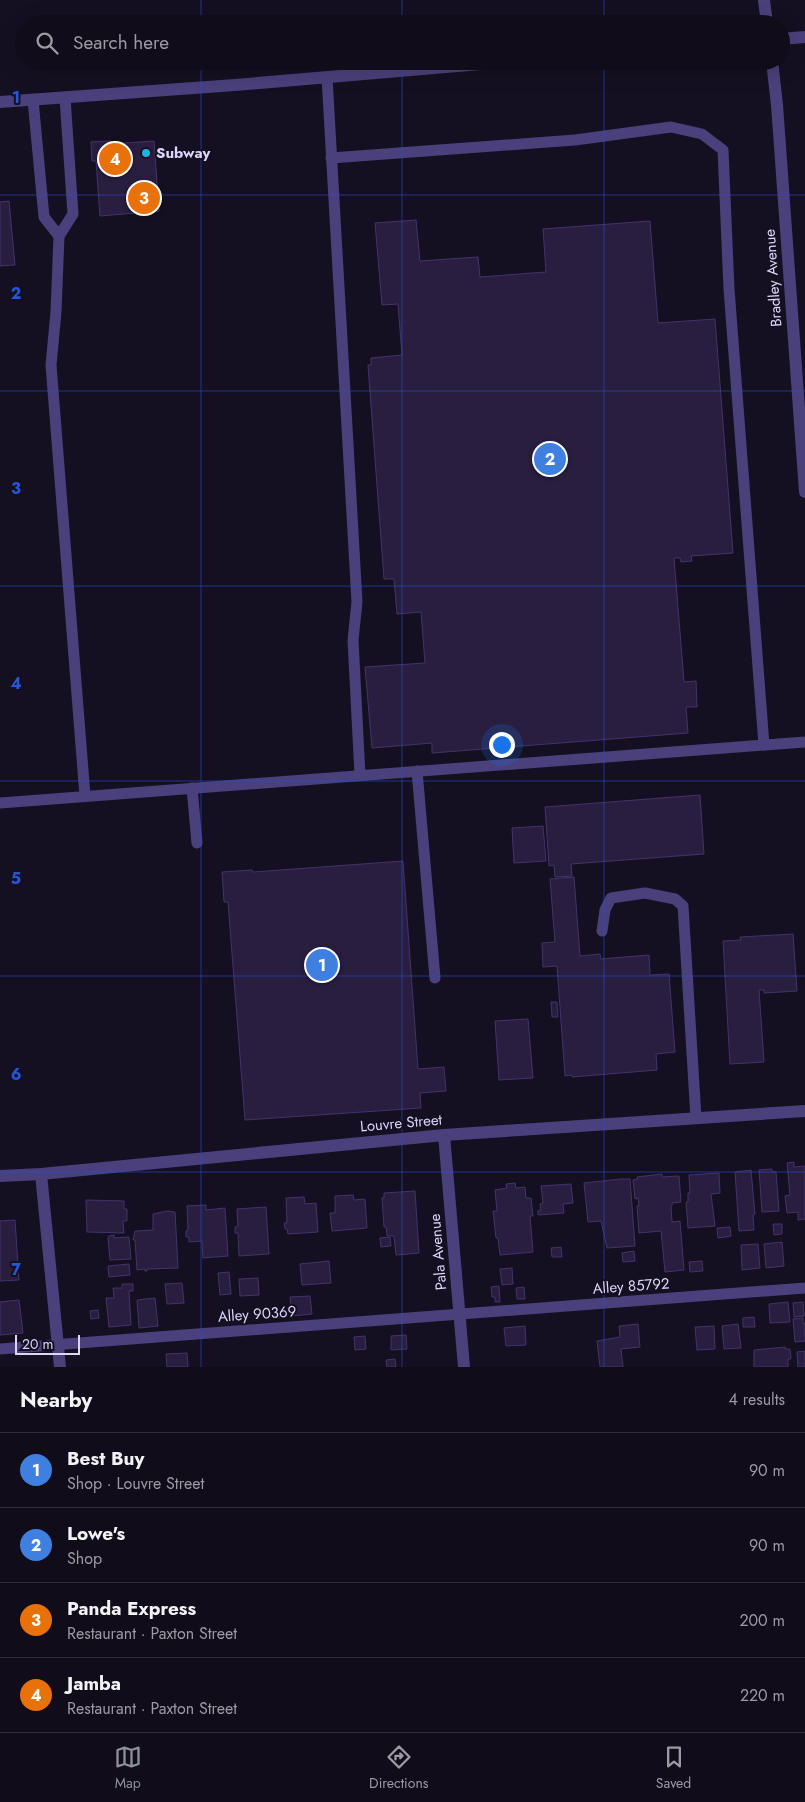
<!DOCTYPE html>
<meta charset="utf-8">
<style>
:root{--surface:#100c19;--page:#191522;--text:#f1f3f6;--muted:#9c9ba2;--line:#302c38;--accent:#8c9099}
body{margin:0;font-family:Jost,sans-serif;background:var(--page);color:var(--text)}
.scale{position:absolute;left:15px;bottom:12px;width:65px;box-sizing:border-box;padding-left:5px;border:2px solid #ded5fa;border-top:0;font-size:14px;line-height:18px;white-space:nowrap;color:#ded5fa;-webkit-text-stroke:4px #151021;paint-order:stroke}
.you{position:absolute;left:501px;top:744px;width:18px;height:18px;margin:-12px;border:4px solid #fff;border-radius:50%;background:#1a73e8;box-shadow:0 0 0 8px #1a73e833}
.badge{display:grid;place-items:center;width:32px;height:32px;border-radius:50%;background:var(--accent);color:#fff;font-size:16px;font-weight:700}
.pin{position:absolute;translate:-50% -50%;border:2px solid #fff;box-shadow:0 1px 5px #0006}
.list{margin:0;padding:0;list-style:none}
h2{display:flex;justify-content:space-between;align-items:center;height:65px;margin:0;padding:0 20px;font-size:21px}
h2 small{font-size:16px;font-weight:400;color:var(--muted)}
.list li{display:grid;grid-template-columns:32px 1fr auto;gap:15px;align-items:center;box-sizing:border-box;height:75px;padding:0 20px;border-top:1px solid var(--line)}
.list b{display:block;font-size:19px;white-space:nowrap}
.list p{margin:0;font-size:16px;white-space:nowrap;color:var(--muted)}
.list em{font-size:16px;font-style:normal;color:var(--muted)}
.icon{flex:none;width:28px;height:28px;fill:none;stroke:currentColor;stroke-width:2;stroke-linecap:round;stroke-linejoin:round}
.map{position:relative;flex:none;width:805px;height:1367px;overflow:hidden}
.search{position:absolute;background:var(--surface);box-shadow:0 5px 20px #0002;left:15px;right:15px;top:15px;height:55px;display:flex;align-items:center;gap:12px;box-sizing:border-box;padding:0 18px;border-radius:28px;color:var(--muted);font-size:19px}
.sheet{height:365px;background:var(--surface)}
nav{display:flex;justify-content:space-around;align-items:center;box-sizing:border-box;height:70px;border-top:1px solid var(--line);background:var(--surface);font-size:14px;color:var(--muted)}
nav a{display:grid;justify-items:center;gap:2px}
nav .on{color:var(--accent)}
.map>svg:first-child{display:block}
.building{fill:#291e40;stroke:#44336a}
.lines{fill:none;stroke-linecap:round;stroke-linejoin:round}
.service{stroke:#4a407b;stroke-width:11}
.minor{stroke:#4a407b;stroke-width:12}
.tertiary{stroke:#4a407b;stroke-width:12}
.grid{fill:none;stroke:#2755da;stroke-width:1;stroke-opacity:0.55}
.poi-dot{fill:#19b5e2;stroke:#151021;stroke-width:2}
.labels{text-anchor:middle;stroke-width:4;stroke-linejoin:round;paint-order:stroke}
.poi-label{font-size:15px;font-weight:bold;fill:#ded5fa;stroke:#151021;text-anchor:start}
.street-label{font-size:15px;fill:#ded5fa;stroke:#151021}
.grid-label{font-size:16px;text-anchor:middle;font-weight:bold;fill:#2755da;stroke:#151021;stroke-width:4;stroke-linejoin:round;paint-order:stroke}
</style>
<div class="map">
<svg width="805" height="1367" viewBox="0 0 805 1367">
<rect width="100%" height="100%" fill="#151021"/>
<g class="building">
<polygon points="110,141 110,144 154,141 159,211 100,216 96,161 92,161 91,142"/>
<polygon points="9,201 15,265 0,266 0,202"/>
<polygon points="416,220 420,261 478,257 480,277 546,272 543,229 650,221 658,323 715,319 733,553 691,556 692,561 681,562 680,558 674,558 684,682 696,681 697,707 686,707 688,733 432,753 432,743 372,748 365,667 425,663 421,612 397,614 394,579 384,579 368,365 371,365 371,358 402,355 398,304 382,305 375,223"/>
<polygon points="700,795 704,854 571,864 572,876 555,877 554,865 549,866 545,807"/>
<polygon points="543,826 546,861 514,863 512,828"/>
<polygon points="403,861 418,1069 444,1067 446,1091 420,1093 421,1108 245,1120 228,902 224,902 222,872 252,870 253,872"/>
<polygon points="574,877 580,956 600,954 601,959 649,955 650,975 669,974 675,1052 656,1054 657,1070 572,1077 572,1075 565,1076 557,966 543,967 542,943 555,942 550,879"/>
<polygon points="793,934 797,991 764,993 764,990 759,990 764,1062 730,1064 723,941 741,940 740,937"/>
<polygon points="551,1002 557,1002 558,1017 552,1017"/>
<polygon points="528,1019 533,1078 499,1080 495,1021"/>
<polygon points="794,1162 794,1167 805,1166 805,1219 798,1220 798,1212 787,1213 785,1196 790,1195 787,1163"/>
<polygon points="772,1169 772,1172 776,1172 779,1211 762,1212 759,1170"/>
<polygon points="751,1170 755,1214 753,1215 754,1230 739,1231 735,1172"/>
<polygon points="719,1173 720,1193 711,1194 715,1226 688,1228 686,1202 688,1202 688,1193 690,1193 689,1175"/>
<polygon points="662,1174 662,1177 679,1176 681,1202 672,1203 672,1206 671,1206 672,1222 680,1221 684,1270 665,1272 661,1231 639,1233 637,1206 639,1206 638,1198 635,1199 633,1180 638,1179 637,1177"/>
<polygon points="621,1179 630,1179 635,1246 607,1248 601,1221 588,1222 584,1183"/>
<polygon points="515,1183 516,1188 525,1187 526,1198 531,1198 533,1216 530,1216 533,1252 500,1255 498,1238 496,1238 493,1211 497,1211 495,1190 507,1188 506,1184"/>
<polygon points="571,1184 573,1203 563,1204 564,1213 538,1215 538,1211 541,1210 540,1204 543,1203 541,1186"/>
<polygon points="415,1191 419,1253 396,1255 394,1236 387,1236 386,1227 384,1227 382,1198 384,1198 384,1193"/>
<polygon points="353,1195 354,1200 365,1199 367,1228 332,1231 330,1213 335,1213 335,1196"/>
<polygon points="304,1197 305,1204 316,1203 318,1232 288,1234 287,1229 285,1229 284,1223 287,1223 286,1198"/>
<polygon points="86,1200 124,1201 124,1209 127,1209 127,1221 123,1221 124,1233 87,1232"/>
<polygon points="206,1205 206,1210 225,1208 228,1256 203,1258 202,1241 189,1242 189,1237 186,1237 186,1231 188,1230 187,1206"/>
<polygon points="266,1207 269,1254 239,1256 238,1233 235,1233 235,1227 238,1226 237,1209"/>
<polygon points="167,1211 175,1212 178,1268 147,1269 147,1271 145,1271 144,1269 137,1270 135,1240 133,1240 135,1231 153,1230 153,1214"/>
<polygon points="15,1220 19,1280 0,1281 0,1221"/>
<polygon points="773,1224 782,1224 782,1234 774,1235"/>
<polygon points="730,1227 731,1236 718,1238 717,1228"/>
<polygon points="114,1235 114,1238 129,1237 131,1259 110,1260 108,1238 109,1236"/>
<polygon points="390,1237 391,1246 381,1247 380,1238"/>
<polygon points="782,1242 784,1266 766,1268 764,1244"/>
<polygon points="758,1244 760,1268 742,1270 741,1245"/>
<polygon points="561,1247 562,1257 552,1257 551,1248"/>
<polygon points="634,1251 635,1261 623,1262 622,1253"/>
<polygon points="329,1261 331,1283 302,1285 300,1264"/>
<polygon points="702,1261 703,1271 690,1272 689,1262"/>
<polygon points="129,1264 130,1275 109,1277 108,1266"/>
<polygon points="512,1268 513,1284 502,1285 500,1269"/>
<polygon points="229,1272 231,1294 220,1295 218,1273"/>
<polygon points="258,1278 259,1295 240,1296 239,1279"/>
<polygon points="182,1283 184,1303 167,1304 165,1284"/>
<polygon points="122,1284 133,1284 133,1291 129,1291 131,1325 109,1327 106,1298 114,1298 113,1288 122,1288"/>
<polygon points="499,1286 500,1302 495,1302 495,1297 492,1297 491,1287"/>
<polygon points="524,1287 525,1299 517,1299 516,1288"/>
<polygon points="310,1296 312,1314 292,1316 290,1297"/>
<polygon points="155,1298 158,1326 139,1328 137,1300"/>
<polygon points="19,1300 23,1333 0,1335 0,1302"/>
<polygon points="788,1302 790,1322 770,1323 769,1304"/>
<polygon points="803,1302 804,1316 794,1317 793,1303"/>
<polygon points="98,1310 99,1318 91,1319 90,1311"/>
<polygon points="754,1317 755,1327 743,1327 743,1318"/>
<polygon points="803,1318 803,1324 805,1323 805,1341 795,1342 793,1319"/>
<polygon points="638,1324 640,1347 621,1349 623,1367 600,1367 597,1341 620,1337 619,1326"/>
<polygon points="738,1324 741,1348 724,1349 722,1326"/>
<polygon points="525,1326 526,1345 506,1346 504,1328"/>
<polygon points="714,1326 715,1349 697,1350 695,1327"/>
<polygon points="406,1335 407,1349 391,1350 391,1336"/>
<polygon points="365,1336 366,1349 355,1350 354,1337"/>
<polygon points="785,1347 785,1349 790,1349 791,1359 788,1359 788,1367 754,1367 754,1350"/>
<polygon points="805,1351 805,1367 798,1367 797,1352"/>
<polygon points="187,1353 188,1367 167,1367 166,1354"/>
<polygon points="395,1359 396,1367 387,1367 386,1360"/>
</g>
<g class="lines">
<g class="service">
<polyline points="327,77 357,602 353,640 360,775"/>
<polyline points="65,98 73,214 59,236 56,312 51,365 85,796"/>
<polyline points="33,100 44,217 59,236"/>
<polyline points="331,158 575,140 671,127 702,134 723,150 729,289 764,745"/>
<polyline points="417,771 435,978"/>
<polyline points="192,788 197,843"/>
<polyline points="0,803 805,742"/>
<polyline points="602,931 605,910 611,898 645,893 675,899 683,906 696,1118"/>
<polyline points="0,1349 805,1288"/>
</g>
<g class="minor">
<polyline points="444,1135 464,1367"/>
<polyline points="41,1174 60,1367"/>
<polyline points="0,1176 41,1174 444,1135 805,1111"/>
</g>
<g class="tertiary">
<polyline points="764,0 767,24"/>
<polyline points="781,39 805,37"/>
<polyline points="772,61 777,105 805,492"/>
<polyline points="0,102 235,85 515,61"/>
</g>
</g>
<path class="grid" d="M201 0V24M402 0V24M604 0V24M201 61V1367M402 61V1367M604 61V1367M0 195H805M0 391H805M0 586H805M0 781H805M0 976H805M0 1172H805"/>
<circle class="poi-dot" cx="146" cy="153" r="5"/>
<g class="labels">
<g class="poi-label">
<text x="156" y="158">Subway</text>
</g>
<g class="street-label">
<text transform="translate(773 278) rotate(-94)" y="5">Bradley Avenue</text>
<text transform="translate(401 1123) rotate(-5)" y="5">Louvre Street</text>
<text transform="translate(438 1252) rotate(-95)" y="5">Pala Avenue</text>
<text transform="translate(631 1286) rotate(-4)" y="5">Alley 85792</text>
<text transform="translate(257 1314) rotate(-4)" y="5">Alley 90369</text>
</g>
</g>
<g class="grid-label">
<text x="16" y="103">1</text>
<text x="16" y="299">2</text>
<text x="16" y="494">3</text>
<text x="16" y="689">4</text>
<text x="16" y="884">5</text>
<text x="16" y="1080">6</text>
<text x="16" y="1275">7</text>
</g>
</svg>
<div class="scale">20 m</div>
<div class="you"></div>
<div class="pin badge" style="left:322px;top:965px;background:#3f7fe0">1</div>
<div class="pin badge" style="left:550px;top:459px;background:#3f7fe0">2</div>
<div class="pin badge" style="left:144px;top:198px;background:#e8710a">3</div>
<div class="pin badge" style="left:115px;top:159px;background:#e8710a">4</div>
<div class="search"><svg class="icon" aria-label="search" viewBox="0 0 24 24"><circle cx="10" cy="10" r="6"/><path d="M15 15l6 6"/></svg>Search here</div>
</div>
<section class="sheet">
<h2>Nearby<small>4 results</small></h2>
<ul class="list">
<li><span class="badge" style="background:#3f7fe0">1</span><div><b>Best Buy</b><p>Shop · Louvre Street</p></div><em>90 m</em></li>
<li><span class="badge" style="background:#3f7fe0">2</span><div><b>Lowe's</b><p>Shop</p></div><em>90 m</em></li>
<li><span class="badge" style="background:#e8710a">3</span><div><b>Panda Express</b><p>Restaurant · Paxton Street</p></div><em>200 m</em></li>
<li><span class="badge" style="background:#e8710a">4</span><div><b>Jamba</b><p>Restaurant · Paxton Street</p></div><em>220 m</em></li>
</ul>
</section>
<nav>
<a class="on"><svg class="icon" aria-label="map" viewBox="0 0 24 24"><path d="M3 6l6-2 6 2 6-2v14l-6 2-6-2-6 2zM9 4v14M15 6v14"/></svg>Map</a>
<a><svg class="icon" aria-label="directions" viewBox="0 0 24 24"><path d="M12 3l9 9-9 9-9-9zM9 14v-3h6M13 9l2 2-2 2"/></svg>Directions</a>
<a><svg class="icon" aria-label="saved" viewBox="0 0 24 24"><path d="M7 4h10v16l-5-4-5 4z"/></svg>Saved</a>
</nav>
